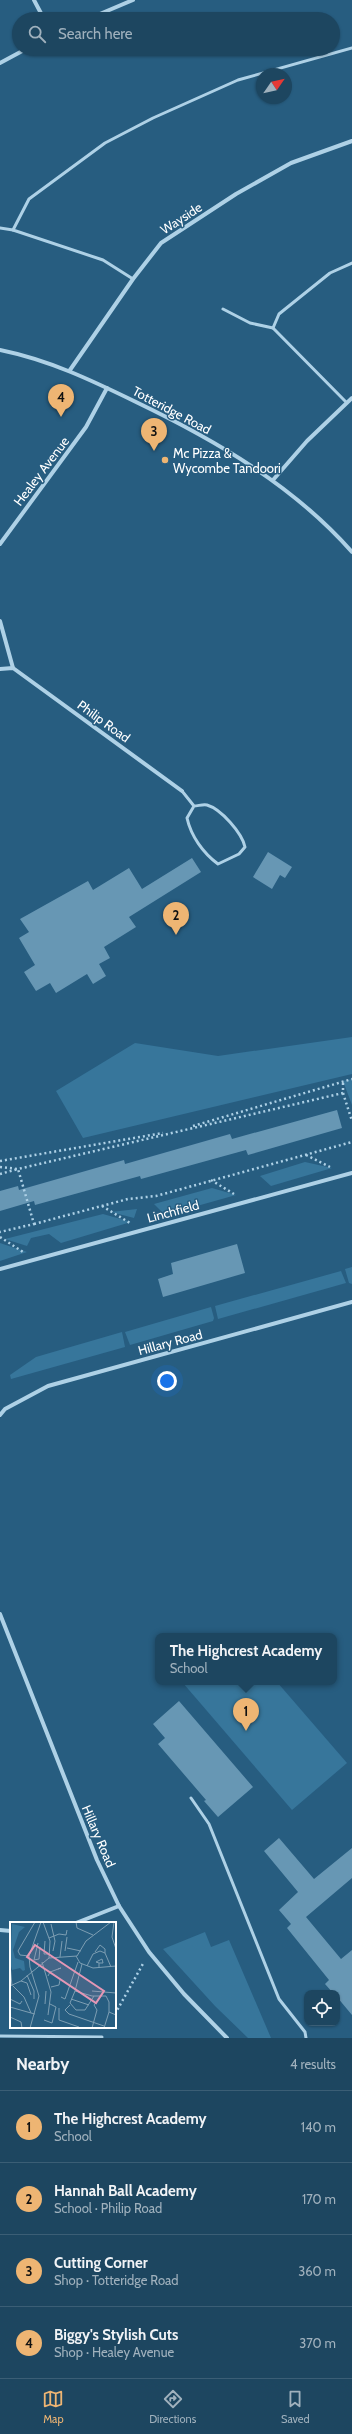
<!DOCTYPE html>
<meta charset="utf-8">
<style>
:root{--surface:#1d4660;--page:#2a5069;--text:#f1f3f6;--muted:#a0b1bd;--line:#3b5e75;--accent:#eeb573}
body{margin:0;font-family:Cabin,sans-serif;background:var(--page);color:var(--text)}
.controls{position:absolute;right:12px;bottom:12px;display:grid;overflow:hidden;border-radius:8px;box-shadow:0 1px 3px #0004}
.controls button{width:36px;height:36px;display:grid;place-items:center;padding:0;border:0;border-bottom:1px solid var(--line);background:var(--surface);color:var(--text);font:20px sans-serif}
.compass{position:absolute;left:256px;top:68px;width:36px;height:36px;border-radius:50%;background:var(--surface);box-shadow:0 1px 3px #0004;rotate:56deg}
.you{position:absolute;left:167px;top:1381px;width:14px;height:14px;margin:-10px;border:3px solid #fff;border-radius:50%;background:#1a73e8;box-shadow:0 0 0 6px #1a73e833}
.badge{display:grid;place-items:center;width:26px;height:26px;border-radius:50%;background:var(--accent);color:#111;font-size:13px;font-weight:700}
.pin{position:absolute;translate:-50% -33px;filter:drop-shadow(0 1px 2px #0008)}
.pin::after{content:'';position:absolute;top:21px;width:14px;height:12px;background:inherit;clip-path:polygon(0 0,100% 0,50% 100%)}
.popup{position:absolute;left:155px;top:1633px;width:182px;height:52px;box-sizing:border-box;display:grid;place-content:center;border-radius:8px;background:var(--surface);filter:drop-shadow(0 1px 3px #0005);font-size:13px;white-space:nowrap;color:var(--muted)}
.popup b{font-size:15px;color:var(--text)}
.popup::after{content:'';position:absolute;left:50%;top:100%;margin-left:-8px;border:8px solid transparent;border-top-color:var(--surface)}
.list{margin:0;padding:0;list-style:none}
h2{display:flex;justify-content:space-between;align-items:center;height:52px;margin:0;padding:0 16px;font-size:17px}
h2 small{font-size:13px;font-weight:400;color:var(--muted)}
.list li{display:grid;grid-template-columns:26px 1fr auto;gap:12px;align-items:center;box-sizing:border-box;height:72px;padding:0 16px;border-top:1px solid var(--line)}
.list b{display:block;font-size:15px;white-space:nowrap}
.list p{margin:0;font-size:13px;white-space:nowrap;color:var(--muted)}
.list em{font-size:13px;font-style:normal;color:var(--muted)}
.icon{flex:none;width:22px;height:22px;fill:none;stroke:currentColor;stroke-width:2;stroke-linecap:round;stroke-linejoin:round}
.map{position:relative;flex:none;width:352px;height:2038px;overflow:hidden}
.search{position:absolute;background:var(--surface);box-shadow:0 1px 3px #0004;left:12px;right:12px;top:12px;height:44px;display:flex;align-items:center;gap:10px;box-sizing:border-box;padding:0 14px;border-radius:22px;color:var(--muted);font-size:15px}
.sheet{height:340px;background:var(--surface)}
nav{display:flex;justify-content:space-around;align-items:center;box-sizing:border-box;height:56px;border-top:1px solid var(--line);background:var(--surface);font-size:11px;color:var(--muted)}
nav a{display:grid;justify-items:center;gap:2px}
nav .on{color:var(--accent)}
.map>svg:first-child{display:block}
.green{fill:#37769b}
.building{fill:#6797b4}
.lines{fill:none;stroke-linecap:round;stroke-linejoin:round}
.path{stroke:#aed1e6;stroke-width:2.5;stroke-dasharray:2 3;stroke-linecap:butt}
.service{stroke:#aed1e6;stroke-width:3}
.minor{stroke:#aed1e6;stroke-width:4}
.poi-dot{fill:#eeb573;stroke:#275d80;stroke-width:1.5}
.labels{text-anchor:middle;stroke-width:3;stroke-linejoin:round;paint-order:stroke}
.street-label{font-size:13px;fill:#fff;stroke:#275d80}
.poi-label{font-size:13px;fill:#fff;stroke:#275d80;text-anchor:start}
.inset-road{fill:none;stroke:#7d9eb3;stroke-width:1}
.view{fill:#e497b5;fill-opacity:0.15;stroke:#e497b5;stroke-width:2}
.inset-edge{fill:none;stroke:#fff;stroke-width:2}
</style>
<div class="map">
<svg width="352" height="2038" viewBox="0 0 352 2038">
<rect width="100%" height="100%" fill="#275d80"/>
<g class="green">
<polygon points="352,1037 352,1074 83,1138 56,1091 135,1043 218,1056"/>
<polygon points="352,1079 352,1105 343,1081"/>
<polygon points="305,1162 332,1168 271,1186 260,1176"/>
<polygon points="212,1188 236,1195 165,1215 154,1204"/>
<polygon points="137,1209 134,1218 111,1212"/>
<polygon points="103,1214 131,1222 61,1243 49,1234 31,1238 27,1246 5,1239"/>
<polygon points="0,1243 27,1252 0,1261"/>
<polygon points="352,1267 352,1284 349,1283 345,1269"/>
<polygon points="341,1271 346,1283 218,1319 215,1306"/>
<polygon points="211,1307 214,1318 213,1321 130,1345 125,1332"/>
<polygon points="122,1332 125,1347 11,1379 10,1375 36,1357"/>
<polygon points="184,1682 277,1682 347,1763 292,1810 183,1683"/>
<polygon points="205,1932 211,1947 229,1940 271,2038 248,2038 215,2006 163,1949"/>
</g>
<g class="building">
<polygon points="268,852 292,867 285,878 280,875 272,889 253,877"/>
<polygon points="192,858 201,872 129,917 136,927 104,947 110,958 99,964 106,976 93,984 87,974 56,993 50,983 36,991 24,972 35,965 19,938 29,932 20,919 88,881 93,890 129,868 142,889"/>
<polygon points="337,1110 342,1128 248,1155 246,1150 141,1179 140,1176 35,1205 34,1201 0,1211 0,1191 18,1186 19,1190 124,1160 125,1164 230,1134 232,1139"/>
<polygon points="237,1244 245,1273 163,1297 158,1279 173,1274 171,1263"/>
<polygon points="179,1701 253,1787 218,1817 204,1801 206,1800 158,1744 165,1738 153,1724"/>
<polygon points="279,1838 314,1879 352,1848 352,1878 306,1917 341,1959 352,1950 352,2015 337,1997 337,1993 333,1993 325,1984 329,1980 287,1928 291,1924 279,1910 298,1892 264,1851"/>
</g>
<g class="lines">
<g class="path">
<polyline points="343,1093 352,1121"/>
<polyline points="193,1126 352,1079"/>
<polyline points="306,1155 330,1167"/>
<polyline points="0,1161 163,1133"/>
<polyline points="0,1167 18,1169 343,1093 343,1081"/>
<polyline points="0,1174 18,1169 34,1224 0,1232"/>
<polyline points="211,1180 234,1194"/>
<polyline points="102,1206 130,1223"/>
<polyline points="34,1224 128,1199 156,1196 352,1142"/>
<polyline points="0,1237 23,1252"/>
<polyline points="115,2014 144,1962"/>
</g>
<g class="service">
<polyline points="0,228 13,230"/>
<polyline points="133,279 103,260 13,230 29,199 105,143 153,118 238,80 352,48"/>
<polyline points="223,309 250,323 273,328"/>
<polyline points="346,402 273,328 279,314 330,273 352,263"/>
<path d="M182 791 194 806 187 818C191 836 203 853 218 864L239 854 245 847C242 833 221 809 207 805 203 804 198 806 194 806"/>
<polyline points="191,1798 209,1824 279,1999 305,2032 306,2038"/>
<polyline points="0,2036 102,2037"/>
</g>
<g class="minor">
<polyline points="34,0 44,19"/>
<polyline points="88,19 133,0"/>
<polyline points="0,63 26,49"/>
<path d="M0 350C49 360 91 380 136 402 215 440 293 485 352 552"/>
<polyline points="70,370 133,279 161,243 236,194 291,163 352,141"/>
<polyline points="273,480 307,441 352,398"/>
<polyline points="0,544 86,427 107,388"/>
<polyline points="0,621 13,668"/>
<polyline points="0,669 13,668 182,791"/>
<polyline points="0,1269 352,1173"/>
<polyline points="0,1415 5,1409 48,1386 352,1302"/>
<polyline points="0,1614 97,1860 119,1906 149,1952 184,1994 227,2038"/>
<polyline points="76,1923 119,1906"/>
<polyline points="0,1930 11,1931"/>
</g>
</g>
<circle class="poi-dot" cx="165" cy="460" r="4"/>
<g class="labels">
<g class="street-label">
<text transform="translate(181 218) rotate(-33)" y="5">Wayside</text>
<text transform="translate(172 410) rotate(28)" y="5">Totteridge Road</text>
<text transform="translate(41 471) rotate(-53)" y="5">Healey Avenue</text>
<text transform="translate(104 721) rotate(36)" y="5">Philip Road</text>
<text transform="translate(173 1211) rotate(-15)" y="5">Linchfield</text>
<text transform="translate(170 1342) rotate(-15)" y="5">Hillary Road</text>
<text transform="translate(99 1836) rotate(67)" y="5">Hillary Road</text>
</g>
<g class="poi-label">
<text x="173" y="458">Mc Pizza &amp;<tspan x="173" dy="15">Wycombe Tandoori</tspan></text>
</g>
</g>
<g transform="translate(10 1922)">
<rect width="106" height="106" fill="#275d80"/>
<path d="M2 2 15 5 9 10 3 28 5 36 14 39 15 48 13 49 10 46 2 48 0 41Z" fill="#37769b"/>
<path class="inset-road" d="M33 0 40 19 39 36M66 0 67 6 83 13M104 0 102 15 106 27M41 2 45 19 43 29M39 16 49 12 56 13 57 8M35 19 34 32H38M28 21 24 38 29 37M57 26 71 29M55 29 57 15M85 30 90 23 95 27V31M19 34 10 33 8 29 25 0M66 34 70 41 83 46 106 44M50 35 52 19M29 37 30 25M32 40 41 70 38 93M0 42 2 64M72 42 65 69 82 74H96L99 80V90L106 93M77 44 83 32 90 29 95 31 101 45M89 46V41L86 40 92 37 93 41H89M17 53 24 69V77M38 54 40 50 51 46 48 47M11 59 17 61 21 73M0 64 11 59 39 36 67 34 76 19 101 0M3 64 14 75 21 91 25 92M41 65 49 63 50 58M65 69 60 81 66 88H75L84 74M82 69 106 71M51 75 55 77 68 40M0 77 10 82 12 79M61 77 79 83M35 82 36 69M60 83 55 88 59 92 94 104M0 85 21 91M49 86V98L69 105M0 95 11 100 12 106M34 98 42 101 46 85 40 82M20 106 29 74 20 45 19 34 31 0M82 106 87 88 84 83 88 78M94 106 99 90"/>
<path class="view" d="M25 23 94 69 86 81 17 35Z"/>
<rect width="106" height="106" class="inset-edge"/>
</g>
</svg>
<div class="controls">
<button><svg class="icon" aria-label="locate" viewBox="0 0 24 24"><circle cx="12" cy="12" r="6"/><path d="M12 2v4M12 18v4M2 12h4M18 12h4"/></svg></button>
</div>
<svg class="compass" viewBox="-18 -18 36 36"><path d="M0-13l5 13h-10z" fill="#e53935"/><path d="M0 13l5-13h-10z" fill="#a0b1bd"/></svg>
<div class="you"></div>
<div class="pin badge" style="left:246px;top:1731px">1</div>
<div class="popup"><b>The Highcrest Academy</b>School</div>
<div class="pin badge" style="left:176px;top:935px">2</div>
<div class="pin badge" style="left:154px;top:451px">3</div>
<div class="pin badge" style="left:61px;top:417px">4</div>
<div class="search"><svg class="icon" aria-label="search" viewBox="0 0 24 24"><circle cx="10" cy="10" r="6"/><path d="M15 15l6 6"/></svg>Search here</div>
</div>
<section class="sheet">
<h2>Nearby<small>4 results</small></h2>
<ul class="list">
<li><span class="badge">1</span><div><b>The Highcrest Academy</b><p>School</p></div><em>140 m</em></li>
<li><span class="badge">2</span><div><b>Hannah Ball Academy</b><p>School · Philip Road</p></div><em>170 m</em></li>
<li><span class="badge">3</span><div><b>Cutting Corner</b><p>Shop · Totteridge Road</p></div><em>360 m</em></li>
<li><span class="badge">4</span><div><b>Biggy's Stylish Cuts</b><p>Shop · Healey Avenue</p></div><em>370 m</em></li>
</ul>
</section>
<nav>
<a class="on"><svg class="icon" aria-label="map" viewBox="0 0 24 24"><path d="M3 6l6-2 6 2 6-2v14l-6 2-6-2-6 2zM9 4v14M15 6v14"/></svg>Map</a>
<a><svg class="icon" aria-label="directions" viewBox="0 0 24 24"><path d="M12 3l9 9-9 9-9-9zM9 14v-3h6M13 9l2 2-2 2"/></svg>Directions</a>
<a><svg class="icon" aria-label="saved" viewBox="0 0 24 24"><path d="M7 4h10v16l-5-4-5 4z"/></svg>Saved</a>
</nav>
